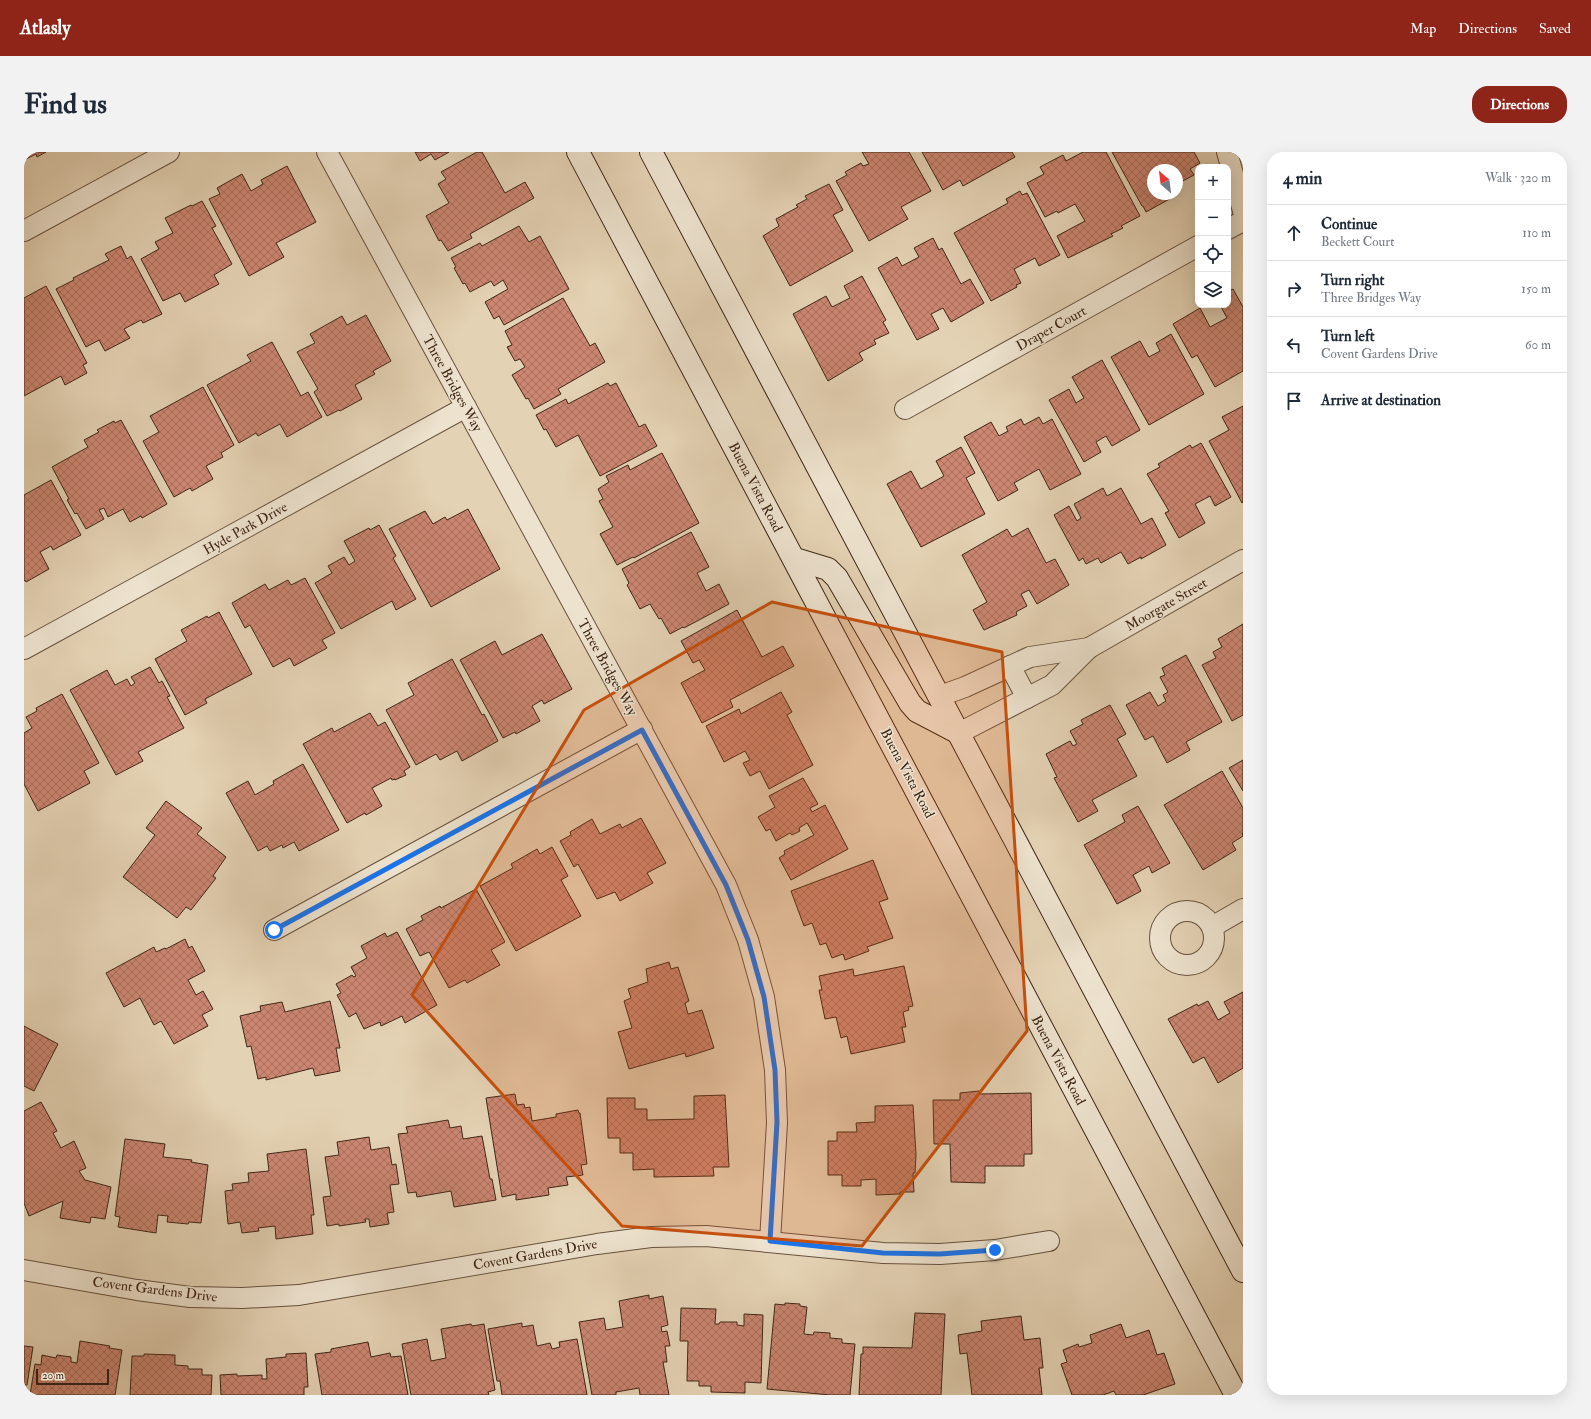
<!DOCTYPE html>
<meta charset="utf-8">
<style>
:root{--surface:#fff;--page:#f2f2f3;--text:#1f2937;--muted:#747a83;--line:#e0e1e3;--accent:#8f2418}
body{margin:0;font-family:"IM FELL Double Pica",serif;background:var(--page);color:var(--text)}
.controls{position:absolute;right:12px;top:12px;display:grid;overflow:hidden;border-radius:8px;box-shadow:0 4px 16px #0002}
.controls button{width:36px;height:36px;display:grid;place-items:center;padding:0;border:0;border-bottom:1px solid var(--line);background:var(--surface);color:var(--text);font:20px sans-serif}
.compass{position:absolute;left:1123px;top:12px;width:36px;height:36px;border-radius:50%;background:var(--surface);box-shadow:0 4px 16px #0002;rotate:332deg}
.scale{position:absolute;left:12px;bottom:10px;width:73px;box-sizing:border-box;padding-left:4px;border:2px solid #3f2616;border-top:0;font-size:11px;line-height:14px;white-space:nowrap;color:#3f2616;-webkit-text-stroke:3px #ede2ce;paint-order:stroke}
.stop{position:absolute;width:12px;height:12px;margin:-9px;border:3px solid #1a73e8;border-radius:50%;background:#fff}
.stop.end{background:#1a73e8;border-color:#fff;box-shadow:0 1px 4px #0008}
.list{margin:0;padding:0;list-style:none}
h2{display:flex;justify-content:space-between;align-items:center;height:52px;margin:0;padding:0 16px;font-size:17px}
h2 small{font-size:13px;font-weight:400;color:var(--muted)}
.list li{display:grid;grid-template-columns:26px 1fr auto;gap:12px;align-items:center;box-sizing:border-box;height:56px;padding:0 16px;border-top:1px solid var(--line)}
.list b{display:block;font-size:15px;white-space:nowrap}
.list p{margin:0;font-size:13px;white-space:nowrap;color:var(--muted)}
.list em{font-size:13px;font-style:normal;color:var(--muted)}
.icon{flex:none;width:22px;height:22px;fill:none;stroke:currentColor;stroke-width:2;stroke-linecap:round;stroke-linejoin:round}
.map{position:relative;flex:none;width:1219px;height:1243px;overflow:hidden;border-radius:16px}
header{display:flex;align-items:center;gap:24px;box-sizing:border-box;height:56px;padding:0 20px;background:var(--accent);color:#fff}
header strong{font-size:19px}
nav{display:flex;gap:22px;margin-inline-start:auto;font-size:14px}
.intro{display:flex;align-items:center;justify-content:space-between;box-sizing:border-box;height:96px;padding:0 24px}
h1{margin:0;font-size:28px}
.button{padding:10px 18px;border-radius:16px;background:var(--accent);color:#fff;font-size:14px;font-weight:700}
main{display:flex;gap:24px;padding:0 24px}
aside{flex:1;background:var(--surface);border-radius:16px;box-shadow:0 4px 16px #0002}
.map>svg:first-child{display:block}
.building{fill:url(#building-cross-hatch);stroke:#3f2616}
.lines{fill:none;stroke-linecap:round;stroke-linejoin:round}
.minor-casing{stroke:#68513e;stroke-width:22}
.secondary-casing{stroke:#3f2616;stroke-width:24}
.minor{stroke:#ede2ce;stroke-width:20}
.secondary{stroke:#ede2ce;stroke-width:22}
.route{stroke:#1a73e8;stroke-width:5}
.marked{fill:#c64f0e;fill-opacity:0.2;stroke:#c64f0e;stroke-width:3;stroke-linejoin:round}
.labels{text-anchor:middle;stroke-width:3;stroke-linejoin:round;paint-order:stroke}
.street-label{font-size:14px;fill:#3f2616;stroke:#ede2ce}
</style>
<header>
<strong>Atlasly</strong>
<nav><a>Map</a><a>Directions</a><a>Saved</a></nav>
</header>
<div class="intro"><h1>Find us</h1><a class="button">Directions</a></div>
<main>
<div class="map">
<svg width="1219" height="1243" viewBox="0 0 1219 1243">
<defs>
<pattern id="building-cross-hatch" width="8" height="8" patternUnits="userSpaceOnUse"><rect width="8" height="8" fill="#cc8672"/><path d="M0 0l8 8M0 8l8-8" fill="none" stroke="#a76d5d"/></pattern>
</defs>
<rect width="100%" height="100%" fill="#e4d2b4"/>
<filter id="stains"><feTurbulence type="fractalNoise" baseFrequency=".005" numOctaves="4"/><feColorMatrix values="0 0 0 0 .2 0 0 0 0 .09 0 0 0 0 .02 0 0 0 .5 -.17"/></filter>
<radialGradient id="worn" r=".72"><stop offset=".6" stop-color="#630" stop-opacity="0"/><stop offset="1" stop-color="#630" stop-opacity=".3"/></radialGradient>
<g class="building">
<polygon points="0,0 22,0 13,5 12,2 2,7"/>
<polygon points="391,0 425,0 411,8 407,2 396,9"/>
<polygon points="453,0 458,0 481,41 501,30 510,46 446,82 448,86 424,99 417,88 415,89 402,64 425,51 414,32 422,27 417,20"/>
<polygon points="838,0 885,0 907,39 877,55 884,67 845,89 812,29 823,23 821,20 837,11 839,14 845,12"/>
<polygon points="898,0 988,0 991,5 939,34 936,28 919,38"/>
<polygon points="1059,0 1082,0 1116,64 1097,74 1099,76 1087,82 1089,84 1044,106 1033,84 1061,69 1051,52 1034,61 1033,59 1021,65 1003,31 1020,22 1016,15 1039,3 1042,9"/>
<polygon points="1088,0 1170,0 1176,11 1166,17 1170,23 1153,32 1153,18 1129,18 1129,42 1150,42 1151,44 1122,60 1119,54 1118,54"/>
<polygon points="263,14 292,70 252,91 260,105 225,124 185,47 196,42 193,36 218,22 227,39 239,32 237,28"/>
<polygon points="805,32 819,58 809,63 829,99 766,134 739,84 755,74 752,67 774,55 772,53 783,47 781,44"/>
<polygon points="996,39 998,43 1003,41 1036,103 1015,114 1011,106 990,117 997,131 992,133 993,135 967,149 930,81 984,51 982,47"/>
<polygon points="178,49 192,74 188,76 208,112 190,123 195,132 161,150 156,141 139,149 117,107 135,97 131,90 149,81 141,66 167,53 168,54"/>
<polygon points="495,74 505,90 516,84 545,137 480,173 475,164 470,167 461,150 484,137 479,128 470,134 467,129 446,140 441,131 439,132 430,116 432,115 427,106 456,91 458,94"/>
<polygon points="909,86 915,98 918,96 937,132 946,127 960,151 927,170 919,156 907,162 915,177 893,188 854,116 873,105 878,114 895,105 890,96"/>
<polygon points="97,94 103,107 107,104 138,162 119,171 117,168 100,177 106,186 81,199 75,188 62,195 32,137 50,128 49,126 85,108 81,102"/>
<polygon points="838,124 862,168 859,170 865,181 850,188 852,192 835,201 839,208 804,229 769,162 802,144 808,155 826,146 820,134"/>
<polygon points="22,134 63,211 59,213 63,221 41,233 37,224 0,244 0,146"/>
<polygon points="1209,137 1219,155 1219,219 1191,235 1173,203 1168,206 1149,172 1176,156 1186,175 1203,166 1196,153 1204,153 1204,140"/>
<polygon points="539,146 566,194 571,191 581,210 534,237 537,242 510,257 504,246 502,247 488,223 501,215 496,207 491,209 483,195 488,193 481,179"/>
<polygon points="342,163 367,209 349,219 351,222 331,233 338,247 316,259 315,258 303,264 290,240 294,237 273,200 291,191 286,182 318,164 323,173"/>
<polygon points="1147,182 1180,242 1125,273 1087,205 1116,189 1125,205 1136,199 1132,191"/>
<polygon points="248,190 277,244 284,240 298,265 263,285 256,272 234,284 232,281 215,291 183,233 227,209 223,203"/>
<polygon points="1078,208 1116,278 1088,294 1082,284 1072,290 1077,300 1060,310 1025,248 1045,237 1052,251 1060,246 1048,225"/>
<polygon points="584,231 586,234 592,231 615,275 621,272 633,294 576,324 554,283 532,295 522,277 520,278 512,263 542,247 544,252"/>
<polygon points="179,235 210,293 197,301 199,305 182,314 189,327 168,339 166,336 150,345 119,289 135,280 126,264"/>
<polygon points="1219,254 1219,350 1218,351 1185,289 1205,278 1198,265"/>
<polygon points="1015,265 1019,272 1028,267 1057,322 1026,338 1015,317 990,331 994,338 974,349 940,285 967,270 975,284 984,279 982,275 997,267 1000,273"/>
<polygon points="97,268 143,352 118,366 117,364 106,370 99,357 84,365 80,356 75,358 80,367 62,377 53,361 51,362 43,348 45,347 28,315 64,295 60,288 75,280 73,278 90,269 91,271"/>
<polygon points="1177,291 1207,345 1191,354 1186,344 1171,352 1181,371 1155,386 1141,361 1145,359 1123,322 1136,315 1134,312 1166,293 1168,296"/>
<polygon points="937,295 951,321 942,326 961,362 897,395 863,332 887,319 897,337 920,324 912,309"/>
<polygon points="638,301 675,371 610,406 609,405 593,413 576,382 589,375 575,349 579,347 574,337 585,330 582,324 604,313 606,318"/>
<polygon points="27,328 57,383 29,398 27,394 16,400 25,417 2,430 1,428 0,429 0,343"/>
<polygon points="1079,336 1083,344 1097,336 1117,372 1128,366 1142,393 1117,407 1117,405 1104,412 1097,400 1077,411 1074,406 1062,412 1059,406 1055,409 1030,363 1045,354 1053,369 1057,366 1050,352"/>
<polygon points="444,357 476,417 407,455 365,377 401,359 409,372 421,365 423,368"/>
<polygon points="355,373 372,404 369,406 392,447 372,458 368,449 317,477 291,431 308,421 304,414 320,405 325,413 331,409 320,389 345,376 346,378"/>
<polygon points="1004,376 1022,411 1031,407 1045,433 1013,452 1005,438 997,442 1003,454 992,460 993,463 960,478 949,458 963,450 938,403 983,377 988,385"/>
<polygon points="667,380 685,415 673,421 682,439 695,432 705,452 660,476 659,475 646,482 637,466 635,467 626,452 616,457 603,433 605,431 598,417"/>
<polygon points="281,426 311,481 298,488 303,496 270,514 266,506 249,515 226,473 221,476 208,451 241,432 245,438 264,428 267,433"/>
<polygon points="713,458 738,505 759,494 770,514 706,548 709,555 678,571 657,531 681,518 675,508 669,511 657,489"/>
<polygon points="195,460 228,522 181,547 183,551 161,563 131,507 163,489 157,478 183,464 184,466"/>
<polygon points="1219,472 1219,563 1208,569 1178,513 1192,506 1189,500 1198,495 1194,487"/>
<polygon points="518,482 548,537 520,552 518,548 508,554 516,569 492,582 491,580 479,586 436,508 471,489 478,503"/>
<polygon points="1162,503 1198,570 1162,590 1166,598 1143,611 1129,584 1121,588 1102,553 1126,540 1134,554 1142,549 1139,543 1144,540 1136,525 1141,523 1138,516"/>
<polygon points="428,507 458,563 460,562 474,589 438,609 433,599 416,608 412,602 392,613 362,558 390,543 384,531"/>
<polygon points="126,515 135,531 138,529 146,544 143,545 160,576 114,600 119,609 92,623 46,538 83,518 91,533 103,527 107,534 111,531 107,525"/>
<polygon points="757,540 768,560 763,563 789,613 745,637 736,619 726,624 719,611 726,608 721,599 700,610 682,574 715,557 717,562"/>
<polygon points="38,542 75,611 60,619 66,631 14,659 0,632 0,581 8,576 2,565 13,559 12,556"/>
<polygon points="1086,553 1102,582 1093,587 1113,624 1068,648 1074,659 1054,670 1030,626 1033,625 1022,602 1046,589 1049,594 1053,592 1046,579 1059,572 1057,568"/>
<polygon points="346,561 354,574 361,570 386,615 380,619 382,623 371,628 371,627 368,628 367,626 348,636 358,654 342,663 341,661 323,671 279,592 308,576 310,580"/>
<polygon points="1219,608 1219,639 1205,616"/>
<polygon points="279,612 315,678 275,699 270,690 259,696 258,693 246,699 243,694 234,699 202,641 224,629 231,643 250,632 249,629"/>
<polygon points="1198,619 1219,656 1219,681 1218,681 1219,684 1208,691 1212,698 1179,718 1140,653"/>
<polygon points="779,626 794,652 786,656 788,660 801,653 824,697 767,728 755,706 761,702 760,699 790,683 783,671 775,676 776,679 768,683 766,681 752,689 746,677 742,679 734,665 751,655 745,644"/>
<polygon points="142,649 178,676 173,682 202,705 189,724 192,726 167,758 162,755 153,766 99,725 131,683 122,676"/>
<polygon points="1114,654 1146,711 1128,721 1125,714 1109,723 1117,739 1093,752 1060,693 1101,670 1098,663"/>
<polygon points="617,666 642,711 623,721 629,731 596,749 591,740 573,747 554,712 550,715 536,689 547,683 546,680 568,667 576,682 596,672 598,676"/>
<polygon points="528,695 544,724 537,728 557,764 492,799 456,734 489,716 487,712 513,697 516,702"/>
<polygon points="849,708 864,747 855,750 869,786 843,795 845,799 821,808 819,802 808,806 802,791 796,793 788,771 780,774 767,739"/>
<polygon points="452,737 481,790 467,798 476,813 443,831 441,828 425,836 405,800 396,804 382,777 399,768 397,764 416,754 417,756"/>
<polygon points="373,780 413,853 381,871 378,864 357,874 356,870 340,877 332,861 325,865 313,843 317,841 312,832 328,823 330,825 332,824 327,815 343,806 337,794 361,781 363,785"/>
<polygon points="161,787 165,796 168,794 181,819 164,828 172,843 179,839 189,857 178,863 184,874 150,892 137,869 130,873 116,846 100,855 82,821 130,795 132,800 141,796 142,797"/>
<polygon points="645,810 647,817 654,815 665,849 661,851 664,862 678,858 690,896 662,905 661,901 605,917 594,880 608,876 600,849 607,846 604,837 624,830 622,817"/>
<polygon points="880,814 889,854 884,855 885,858 879,860 882,875 878,875 881,890 827,902 823,884 817,886 812,865 801,867 795,838 798,838 795,824 829,817 830,824"/>
<polygon points="1219,840 1219,916 1194,931 1180,905 1169,911 1144,867 1173,852 1174,854 1184,849 1194,868 1206,861 1200,850"/>
<polygon points="306,849 316,896 312,896 316,919 291,924 289,916 242,928 242,925 234,927 227,894 223,895 216,864 237,859 236,854 258,850 261,860"/>
<polygon points="0,874 34,892 10,939 0,934"/>
<polygon points="955,939 955,942 1007,941 1008,1002 1000,1002 1000,1014 961,1014 961,1031 927,1030 926,992 910,992 909,948 936,948 936,941"/>
<polygon points="491,942 493,953 500,952 501,956 506,955 508,969 532,965 532,962 554,958 555,961 556,961 563,1012 557,1013 559,1023 542,1025 544,1033 524,1036 525,1043 492,1048 492,1042 478,1045 462,946"/>
<polygon points="701,943 705,1015 689,1015 690,1024 630,1025 630,1017 609,1018 609,1001 596,1001 596,986 584,986 583,946 611,946 611,957 623,957 623,968 670,967 670,944"/>
<polygon points="17,950 33,979 29,981 37,996 50,989 62,1016 55,1019 61,1028 87,1035 81,1067 67,1065 66,1071 36,1066 39,1049 5,1064 0,1051 0,959"/>
<polygon points="889,953 892,1003 891,1021 889,1021 890,1040 876,1040 876,1042 852,1043 852,1027 837,1028 837,1034 818,1034 818,1023 804,1023 804,989 813,989 813,980 833,980 832,971 851,970 851,954"/>
<polygon points="424,968 426,976 437,974 439,987 458,984 466,1027 468,1027 472,1048 430,1055 427,1039 393,1045 392,1040 384,1041 374,982 384,981 382,975"/>
<polygon points="345,985 347,998 365,995 368,1013 372,1012 375,1032 366,1033 370,1060 363,1061 365,1072 346,1075 345,1067 341,1067 342,1070 315,1074 315,1072 303,1074 299,1045 307,1044 301,1005 315,1003 313,990"/>
<polygon points="101,987 141,992 139,1005 168,1008 167,1010 184,1013 177,1071 165,1070 164,1072 143,1070 144,1064 134,1063 132,1081 94,1075 96,1065 91,1064"/>
<polygon points="282,997 290,1063 287,1063 289,1082 252,1087 251,1074 234,1076 235,1079 218,1081 216,1070 204,1072 201,1039 209,1038 208,1032 225,1030 224,1021 245,1019 243,1002"/>
<polygon points="625,1143 625,1147 639,1144 644,1173 637,1175 638,1180 643,1179 646,1194 641,1194 643,1210 639,1210 645,1243 616,1243 615,1236 592,1240 592,1243 568,1243 555,1170 580,1166 582,1178 599,1175 595,1149"/>
<polygon points="761,1151 776,1152 776,1154 783,1155 780,1182 789,1183 790,1180 806,1181 806,1186 818,1187 818,1191 831,1192 826,1243 806,1243 743,1237 751,1152 761,1153"/>
<polygon points="657,1156 692,1157 691,1172 695,1172 696,1170 713,1170 713,1173 720,1174 720,1162 739,1163 737,1231 721,1230 721,1241 687,1240 687,1234 675,1234 675,1229 663,1229 664,1189 656,1189"/>
<polygon points="891,1161 921,1162 917,1243 835,1243 837,1202 839,1202 839,1195 888,1196"/>
<polygon points="997,1164 1000,1188 1016,1186 1019,1216 1015,1216 1018,1243 948,1243 943,1201 936,1202 934,1183 958,1179 957,1169"/>
<polygon points="498,1171 498,1175 509,1173 513,1194 526,1191 528,1197 536,1195 535,1190 553,1187 563,1243 478,1243 476,1229 473,1229 464,1177"/>
<polygon points="447,1172 448,1174 460,1172 471,1238 464,1240 465,1243 387,1243 378,1192 403,1187 407,1209 422,1206 417,1177"/>
<polygon points="1097,1172 1102,1186 1125,1178 1133,1203 1140,1201 1151,1232 1119,1243 1092,1243 1090,1239 1079,1243 1048,1243 1037,1212 1043,1210 1039,1198 1054,1192 1055,1195 1068,1191 1066,1183"/>
<polygon points="56,1189 86,1194 85,1196 98,1198 91,1243 6,1243 11,1212 17,1213 18,1203 32,1206 33,1203 47,1205 47,1210 53,1211"/>
<polygon points="344,1190 347,1205 366,1201 367,1205 377,1204 384,1243 298,1243 291,1202 307,1200 307,1197"/>
<polygon points="0,1194 9,1195 3,1233 0,1233"/>
<polygon points="282,1201 284,1235 280,1235 280,1243 197,1243 196,1223 213,1222 213,1224 238,1223 238,1227 243,1227 242,1207 262,1205 262,1202"/>
<polygon points="120,1202 151,1203 151,1213 164,1214 164,1217 178,1217 178,1223 188,1223 187,1243 106,1243 108,1204 120,1204"/>
</g>
<g class="lines">
<g class="minor-casing">
<g id="minor">
<polyline points="303,0 702,733 724,788 740,845 751,918 753,971 746,1089"/>
<polyline points="1203,0 1219,59"/>
<polyline points="1204,77 1219,69"/>
<polyline points="0,79 145,0"/>
<polyline points="881,257 1174,94"/>
<polyline points="0,497 442,255"/>
<polyline points="986,514 1003,546"/>
<polyline points="916,544 941,535 1006,505 1065,496"/>
<polyline points="935,581 1028,533 1065,496 1219,408"/>
<circle cx="1163" cy="786" r="27"/>
<polyline points="1188,775 1219,757"/>
<polyline points="250,778 618,577"/>
<polyline points="0,1118 113,1138 166,1145 218,1146 275,1143 573,1092 627,1085 682,1084 859,1101 916,1102 971,1098 1025,1089"/>
</g>
</g>
<g class="secondary-casing">
<g id="secondary">
<polyline points="554,0 1212,1243"/>
<polyline points="627,0 1219,1119"/>
<polyline points="771,407 804,417 813,426 886,551 893,559 935,581"/>
</g>
</g>
<use href="#minor" class="minor"/>
<use href="#secondary" class="secondary"/>
</g>
<g class="lines">
<polyline class="route" points="250,778 618,578 702,733 724,788 740,845 751,918 753,970 746,1089 859,1101 916,1102 971,1098"/>
</g>
<path class="marked" d="M748 450 978 500 1003 879 838 1094 598 1074 388 843 560 558Z"/>
<g class="labels">
<g class="street-label">
<text transform="translate(1027 176) rotate(-29)" y="5">Draper Court</text>
<text transform="translate(429 231) rotate(61)" y="5">Three Bridges Way</text>
<text transform="translate(732 335) rotate(62)" y="5">Buena Vista Road</text>
<text transform="translate(221 376) rotate(-29)" y="5">Hyde Park Drive</text>
<text transform="translate(1142 452) rotate(-30)" y="5">Moorgate Street</text>
<text transform="translate(584 515) rotate(61)" y="5">Three Bridges Way</text>
<text transform="translate(884 621) rotate(62)" y="5">Buena Vista Road</text>
<text transform="translate(1035 908) rotate(62)" y="5">Buena Vista Road</text>
<text transform="translate(511 1102) rotate(-10)" y="5">Covent Gardens Drive</text>
<text transform="translate(131 1137) rotate(7)" y="5">Covent Gardens Drive</text>
</g>
</g>
<rect width="100%" height="100%" filter="url(#stains)"/>
<rect width="100%" height="100%" fill="url(#worn)"/>
</svg>
<div class="controls">
<button>+</button>
<button>−</button>
<button><svg class="icon" aria-label="locate" viewBox="0 0 24 24"><circle cx="12" cy="12" r="6"/><path d="M12 2v4M12 18v4M2 12h4M18 12h4"/></svg></button>
<button><svg class="icon" aria-label="layers" viewBox="0 0 24 24"><path d="M12 4l9 5-9 5-9-5zM3 14l9 5 9-5"/></svg></button>
</div>
<svg class="compass" viewBox="-18 -18 36 36"><path d="M0-13l5 13h-10z" fill="#e53935"/><path d="M0 13l5-13h-10z" fill="#747a83"/></svg>
<div class="scale">20 m</div>
<div class="stop" style="left:250px;top:778px"></div>
<div class="stop end" style="left:971px;top:1098px"></div>
</div>
<aside>
<h2>4 min<small>Walk · 320 m</small></h2>
<ul class="list">
<li><svg class="icon" aria-label="ahead" viewBox="0 0 24 24"><path d="M12 20V5M6 11l6-6 6 6"/></svg><div><b>Continue</b><p>Beckett Court</p></div><em>110 m</em></li>
<li><svg class="icon" aria-label="right" viewBox="0 0 24 24"><path d="M7 20v-9h11M14 6l5 5-5 5"/></svg><div><b>Turn right</b><p>Three Bridges Way</p></div><em>150 m</em></li>
<li><svg class="icon" aria-label="left" viewBox="0 0 24 24"><path d="M17 20v-9H6M10 6l-5 5 5 5"/></svg><div><b>Turn left</b><p>Covent Gardens Drive</p></div><em>60 m</em></li>
<li><svg class="icon" aria-label="arrive" viewBox="0 0 24 24"><path d="M6 21V4h12l-3 4 3 4H6"/></svg><div><b>Arrive at destination</b></div></li>
</ul>
</aside>
</main>
